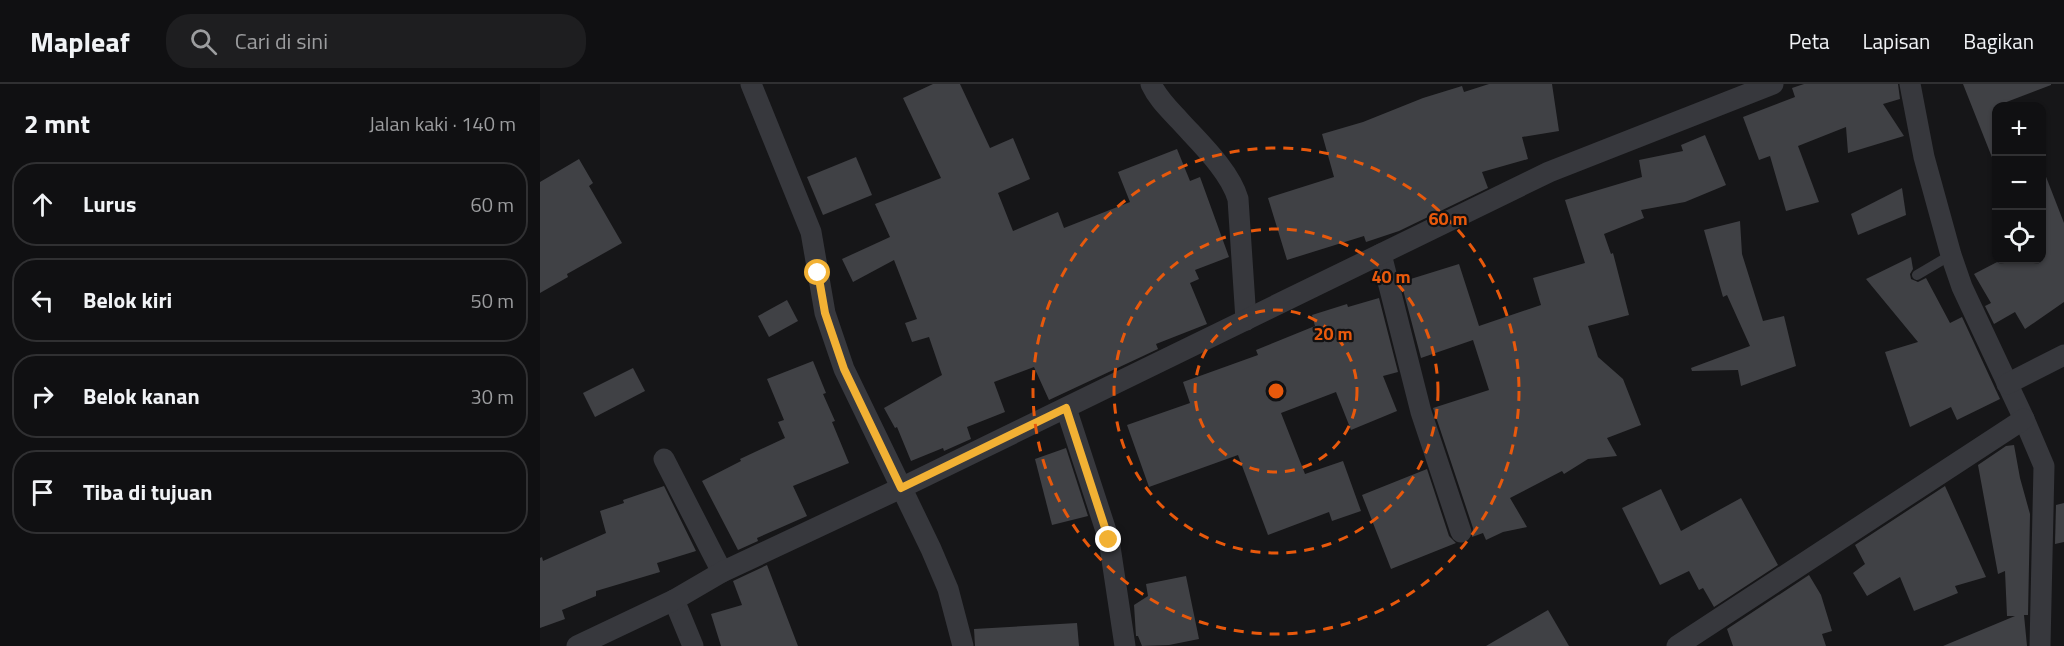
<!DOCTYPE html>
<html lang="id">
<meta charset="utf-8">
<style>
:root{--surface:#101012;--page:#1e1e20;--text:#f1f3f6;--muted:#9c9d9f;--line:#303032}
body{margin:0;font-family:"Titillium Web",sans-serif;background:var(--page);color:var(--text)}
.controls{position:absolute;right:18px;top:18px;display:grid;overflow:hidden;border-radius:12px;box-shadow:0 2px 4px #0004}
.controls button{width:54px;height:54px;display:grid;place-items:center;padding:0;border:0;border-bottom:2px solid var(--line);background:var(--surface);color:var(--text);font:30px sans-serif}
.stop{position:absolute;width:18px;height:18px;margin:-14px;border:4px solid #f2b134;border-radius:50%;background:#fff}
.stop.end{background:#f2b134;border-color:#fff;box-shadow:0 2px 6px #0008}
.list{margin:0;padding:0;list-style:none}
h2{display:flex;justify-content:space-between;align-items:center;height:78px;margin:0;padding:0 24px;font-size:26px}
h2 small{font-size:20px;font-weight:400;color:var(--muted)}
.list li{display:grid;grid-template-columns:39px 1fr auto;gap:18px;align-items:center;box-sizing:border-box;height:84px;margin:0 12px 12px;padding:0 12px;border:2px solid var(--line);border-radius:24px}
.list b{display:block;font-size:22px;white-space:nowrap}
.list em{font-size:20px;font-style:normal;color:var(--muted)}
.icon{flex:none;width:33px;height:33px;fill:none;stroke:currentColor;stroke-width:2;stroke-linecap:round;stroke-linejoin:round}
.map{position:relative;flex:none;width:1524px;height:562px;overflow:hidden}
header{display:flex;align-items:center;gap:36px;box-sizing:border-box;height:84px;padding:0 30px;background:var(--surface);border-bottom:2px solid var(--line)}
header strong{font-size:28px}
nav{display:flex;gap:33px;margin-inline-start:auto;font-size:21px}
.search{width:420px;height:54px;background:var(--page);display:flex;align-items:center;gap:15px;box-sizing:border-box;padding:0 21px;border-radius:24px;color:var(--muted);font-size:22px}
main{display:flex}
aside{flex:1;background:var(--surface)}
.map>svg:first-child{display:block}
.building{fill:#404145}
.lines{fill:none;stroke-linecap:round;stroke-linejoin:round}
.lane{stroke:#37383d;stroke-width:10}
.street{stroke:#37383d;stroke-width:21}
.route{stroke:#f2b134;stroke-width:8}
.ring{fill:none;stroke:#e8590c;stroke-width:3;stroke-dasharray:10 8}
.centre{fill:#e8590c;stroke:#111113;stroke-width:3}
.ring-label{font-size:18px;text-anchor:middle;font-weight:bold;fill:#e8590c;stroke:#111113;stroke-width:4.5;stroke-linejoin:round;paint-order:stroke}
</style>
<header>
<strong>Mapleaf</strong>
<div class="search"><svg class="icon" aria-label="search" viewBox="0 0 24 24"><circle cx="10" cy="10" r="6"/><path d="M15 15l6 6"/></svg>Cari di sini</div>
<nav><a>Peta</a><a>Lapisan</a><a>Bagikan</a></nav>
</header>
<main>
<aside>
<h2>2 mnt<small>Jalan kaki · 140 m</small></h2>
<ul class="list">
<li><svg class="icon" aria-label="ahead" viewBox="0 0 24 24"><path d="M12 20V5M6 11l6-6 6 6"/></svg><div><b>Lurus</b></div><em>60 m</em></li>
<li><svg class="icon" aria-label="left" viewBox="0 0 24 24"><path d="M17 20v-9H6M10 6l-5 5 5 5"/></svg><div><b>Belok kiri</b></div><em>50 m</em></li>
<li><svg class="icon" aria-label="right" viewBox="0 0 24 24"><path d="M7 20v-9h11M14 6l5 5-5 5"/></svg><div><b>Belok kanan</b></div><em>30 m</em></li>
<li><svg class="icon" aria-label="arrive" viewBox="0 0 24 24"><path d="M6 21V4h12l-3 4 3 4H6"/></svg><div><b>Tiba di tujuan</b></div></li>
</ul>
</aside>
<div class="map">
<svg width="1524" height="562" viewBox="0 0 1524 562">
<rect width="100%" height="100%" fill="#161618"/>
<g class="building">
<polygon points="393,0 420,0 450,64 473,54 490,95 458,109 473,147 518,128 524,144 590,118 578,88 637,65 650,97 660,93 689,173 655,186 659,195 650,199 667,240 616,260 618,265 509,316 494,283 454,298 465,328 427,343 431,355 404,367 403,364 371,377 357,343 355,344 344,324 402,291 389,253 372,258 365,239 377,235 354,176 313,198 302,175 350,153 335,120 401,94 363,14"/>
<polygon points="949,0 1012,0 1019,47 982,53 988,75 942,88 948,104 859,147 826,158 824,152 747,176 728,114 794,93 782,50 823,38 883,14 922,2 924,8"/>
<polygon points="1264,0 1358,0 1360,15 1343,20 1364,52 1308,69 1306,43 1258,62 1279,118 1246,127 1230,72 1219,76 1203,33 1255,13 1252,4"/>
<polygon points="1423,0 1511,0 1511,1 1456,22 1455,81"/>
<polygon points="1165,51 1186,101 1145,118 1101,126 1104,134 1064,150 1071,170 1073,169 1089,231 1048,242 1058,273 1083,295 1101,341 1067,354 1077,372 1048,375 1024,390 1022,387 970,414 987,443 963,448 946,456 943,449 932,453 933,444 893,324 949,306 933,256 881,274 861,198 919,180 939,242 1001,221 993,194 1045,179 1025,116 1102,93 1099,76 1143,67 1141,61"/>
<polygon points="316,73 332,111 283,131 267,93"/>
<polygon points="39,75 53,99 49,102 82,159 27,190 28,193 0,209 0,98"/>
<polygon points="1502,85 1503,85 1524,139 1524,218 1485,245 1475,228 1454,240 1445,222 1451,219 1434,190 1461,176 1502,176"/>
<polygon points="1362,104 1366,131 1318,151 1311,130"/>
<polygon points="1200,137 1202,170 1223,237 1244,232 1256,282 1201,302 1198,286 1152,287 1151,284 1210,262 1187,211 1183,213 1164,146"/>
<polygon points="1371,173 1373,185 1370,190 1371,195 1378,198 1386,194 1410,239 1422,233 1460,315 1417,336 1411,323 1370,343 1345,268 1378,258 1326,195"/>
<polygon points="839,214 858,288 843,292 857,327 811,346 796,308 741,329 765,390 803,377 821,427 792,437 789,428 728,451 698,371 609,403 587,341 650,319 643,298 718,271 716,266 775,242 772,231 807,220 808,223"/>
<polygon points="247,216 258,237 229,253 218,232"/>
<polygon points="273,277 286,309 283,310 295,337 292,338 309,379 253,402 267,432 217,454 218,457 198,466 162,397 201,377 200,375 245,354 238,338 244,336 227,295"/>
<polygon points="93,284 105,307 55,333 43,309"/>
<polygon points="1474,361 1480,394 1490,430 1488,531 1484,531 1487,562 1403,562 1475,532 1467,532 1465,487 1458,490 1438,381 1466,362"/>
<polygon points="526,364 548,432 512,441 495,375"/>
<polygon points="887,385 909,452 916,459 851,485 822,411"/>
<polygon points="124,402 156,467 117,479 120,488 56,507 56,512 22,526 25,535 0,544 0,474 2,473 3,477 66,449 60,427 84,419 83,416"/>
<polygon points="1405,402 1446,493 1415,502 1418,509 1374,527 1360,493 1327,512 1313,489 1325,480 1315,461"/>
<polygon points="1121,405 1141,447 1201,414 1238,481 1174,523 1163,504 1159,506 1149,487 1120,501 1082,424"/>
<polygon points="1524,419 1524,458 1515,460 1516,421"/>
<polygon points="227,481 258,562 181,562 171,530 202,521 193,497"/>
<polygon points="1269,491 1281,511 1292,547 1282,550 1286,562 1193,562 1187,545"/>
<polygon points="646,492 659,555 629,561 602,562 598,552 596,552 594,521 608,512 606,500"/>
<polygon points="1008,526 1029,562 946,562"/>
<polygon points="537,539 539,562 435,562 434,545"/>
</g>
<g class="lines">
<polyline class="lane" points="1377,191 1411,171"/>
<g class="street">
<polyline points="211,0 271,148 285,229 304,285 391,465 408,505 423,562"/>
<path d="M611 0C618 15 629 25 640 37 659 58 690 87 698 115L706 236"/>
<polyline points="1370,0 1384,73 1411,171 1422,203 1484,335 1504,382 1500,562"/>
<polyline points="841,170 881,328 921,448"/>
<polyline points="1467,300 1524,271"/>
<polyline points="526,324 569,456 585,562"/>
<polyline points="124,375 182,488"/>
<polyline points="134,516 153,562"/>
<polyline points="37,562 134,516 182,488 361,404 1009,88 1233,0"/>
<polyline points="1137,562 1484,335"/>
</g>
</g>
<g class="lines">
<polyline class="route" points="278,189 285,229 304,285 361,404 526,324 569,456"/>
</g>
<g class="ring">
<circle cx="736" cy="307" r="81"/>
<circle cx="736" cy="307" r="162"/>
<circle cx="736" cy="307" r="243"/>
</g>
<circle cx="736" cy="307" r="9" class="centre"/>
<g class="ring-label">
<text x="908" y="141">60 m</text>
<text x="851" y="199">40 m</text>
<text x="793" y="256">20 m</text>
</g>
</svg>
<div class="controls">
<button>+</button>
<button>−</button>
<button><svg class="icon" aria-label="locate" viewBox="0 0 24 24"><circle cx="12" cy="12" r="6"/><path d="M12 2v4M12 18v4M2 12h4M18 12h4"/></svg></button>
</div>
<div class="stop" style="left:278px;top:189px"></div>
<div class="stop end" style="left:569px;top:456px"></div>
</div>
</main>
